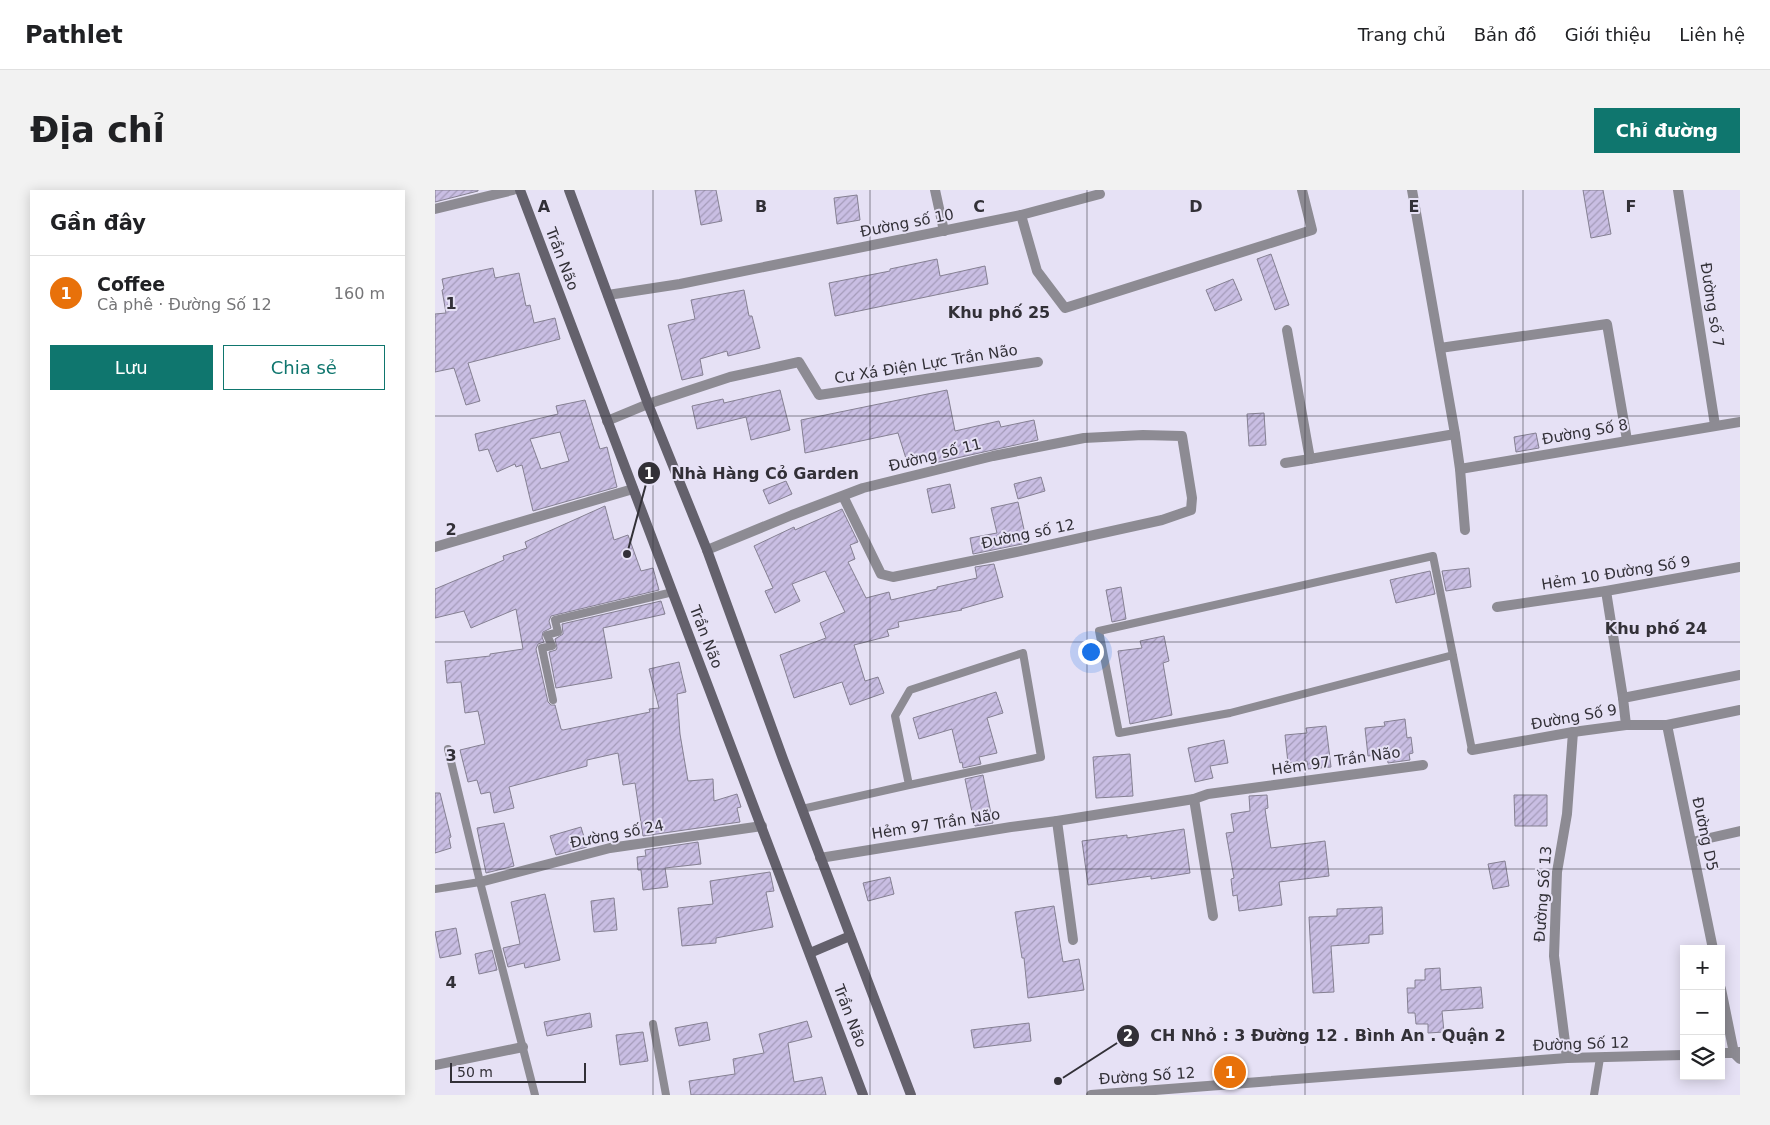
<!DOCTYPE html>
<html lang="vi">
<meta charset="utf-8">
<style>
:root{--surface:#fff;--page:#f2f2f2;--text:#202124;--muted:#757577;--line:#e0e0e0;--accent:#0f766e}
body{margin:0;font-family:"DejaVu Sans",sans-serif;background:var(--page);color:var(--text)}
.controls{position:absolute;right:15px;bottom:15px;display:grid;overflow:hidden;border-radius:0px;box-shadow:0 2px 12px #0003}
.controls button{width:45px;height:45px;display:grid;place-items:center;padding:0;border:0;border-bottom:1px solid var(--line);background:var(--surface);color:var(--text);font:25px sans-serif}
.scale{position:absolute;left:15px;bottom:12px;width:136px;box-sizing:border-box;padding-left:5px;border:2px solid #323037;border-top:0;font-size:14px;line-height:18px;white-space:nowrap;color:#323037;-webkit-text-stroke:4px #e6e1f5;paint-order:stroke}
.you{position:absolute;left:655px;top:461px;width:18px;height:18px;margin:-12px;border:4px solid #fff;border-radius:50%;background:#1a73e8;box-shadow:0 0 0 8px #1a73e833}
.badge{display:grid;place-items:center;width:32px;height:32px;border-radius:50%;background:var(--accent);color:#fff;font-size:16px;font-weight:700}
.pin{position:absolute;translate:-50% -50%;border:2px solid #fff;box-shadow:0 1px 5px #0006}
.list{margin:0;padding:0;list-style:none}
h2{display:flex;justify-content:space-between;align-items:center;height:65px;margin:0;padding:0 20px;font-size:21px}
h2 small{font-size:16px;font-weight:400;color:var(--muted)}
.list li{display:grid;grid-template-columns:32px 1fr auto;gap:15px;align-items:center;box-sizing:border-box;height:75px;padding:0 20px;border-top:1px solid var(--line)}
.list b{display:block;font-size:19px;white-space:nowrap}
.list p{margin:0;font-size:16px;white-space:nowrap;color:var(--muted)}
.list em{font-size:16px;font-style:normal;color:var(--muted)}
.actions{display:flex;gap:10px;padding:15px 20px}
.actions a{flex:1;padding:11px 0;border:1px solid var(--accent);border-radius:0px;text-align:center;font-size:18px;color:var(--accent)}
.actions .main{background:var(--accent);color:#fff}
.icon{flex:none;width:28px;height:28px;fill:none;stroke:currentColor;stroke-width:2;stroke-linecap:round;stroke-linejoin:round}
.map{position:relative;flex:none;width:1305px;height:905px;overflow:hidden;border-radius:0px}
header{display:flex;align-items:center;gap:30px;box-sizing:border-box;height:70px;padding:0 25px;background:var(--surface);border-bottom:1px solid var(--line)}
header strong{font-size:24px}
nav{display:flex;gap:28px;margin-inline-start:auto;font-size:18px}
.intro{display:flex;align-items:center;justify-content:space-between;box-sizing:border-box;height:120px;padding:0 30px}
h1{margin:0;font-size:35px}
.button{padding:12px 22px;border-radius:0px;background:var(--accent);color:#fff;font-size:18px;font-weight:700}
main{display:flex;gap:30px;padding:0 30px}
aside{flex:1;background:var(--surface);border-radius:0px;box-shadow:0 2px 12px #0003}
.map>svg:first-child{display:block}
.building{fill:url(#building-hatch);stroke:#858092;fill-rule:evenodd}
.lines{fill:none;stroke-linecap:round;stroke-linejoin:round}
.service{stroke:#8d8b93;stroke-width:8}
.minor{stroke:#8d8b93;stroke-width:10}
.secondary{stroke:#64616c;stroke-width:10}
.grid{fill:none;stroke:#323037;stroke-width:1;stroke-opacity:0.55}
.labels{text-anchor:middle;stroke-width:4;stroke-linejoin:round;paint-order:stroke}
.street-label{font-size:15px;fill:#323037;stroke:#e6e1f5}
.neighbourhood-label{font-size:16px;font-weight:bold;fill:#323037;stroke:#e6e1f5}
.grid-label{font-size:16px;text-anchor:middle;font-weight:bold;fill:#323037;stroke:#e6e1f5;stroke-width:4;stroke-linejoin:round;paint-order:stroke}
.leader{fill:none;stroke:#323037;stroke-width:2}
.callout-dot{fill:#323037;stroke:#e6e1f5;stroke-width:2}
.mark-label{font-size:15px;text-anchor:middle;font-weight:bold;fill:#fff}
.callout-label{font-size:16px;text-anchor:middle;font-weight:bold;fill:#323037;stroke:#e6e1f5;stroke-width:4;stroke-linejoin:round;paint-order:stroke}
</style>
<header>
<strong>Pathlet</strong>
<nav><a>Trang chủ</a><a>Bản đồ</a><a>Giới thiệu</a><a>Liên hệ</a></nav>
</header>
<div class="intro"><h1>Địa chỉ</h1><a class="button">Chỉ đường</a></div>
<main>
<aside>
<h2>Gần đây<small></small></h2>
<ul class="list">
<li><span class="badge" style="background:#e8710a">1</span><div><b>Coffee</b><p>Cà phê · Đường Số 12</p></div><em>160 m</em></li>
</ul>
<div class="actions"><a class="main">Lưu</a><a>Chia sẻ</a></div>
</aside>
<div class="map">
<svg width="1305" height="905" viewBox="0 0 1305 905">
<defs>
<pattern id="building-hatch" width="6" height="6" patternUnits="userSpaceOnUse" patternTransform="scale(1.25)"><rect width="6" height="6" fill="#c9bee3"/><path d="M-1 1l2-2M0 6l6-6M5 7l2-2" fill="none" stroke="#a49bb9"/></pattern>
</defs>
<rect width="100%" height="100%" fill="#e6e1f5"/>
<g class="building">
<polygon points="0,0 43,0 43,1 0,12"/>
<polygon points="260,0 281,0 287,31 266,35"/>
<polygon points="1148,0 1168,0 1176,44 1156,48"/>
<polygon points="422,5 425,30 402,34 399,8"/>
<polygon points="836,64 854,115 840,120 822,69"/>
<polygon points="502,69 505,86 550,76 553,94 400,126 394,93 455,81 455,79"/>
<polygon points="58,78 60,88 84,83 91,116 95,115 99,133 120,128 125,149 33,173 45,211 31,215 19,178 0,182 0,124 11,123 7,100 9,99 7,89"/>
<polygon points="798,89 807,110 780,121 771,100"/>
<polygon points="309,100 314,126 317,126 325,158 293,166 292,161 265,169 268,185 247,190 233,135 260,129 256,110"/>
<polygon points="345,200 355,240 316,250 311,227 262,239 257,216 288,209 289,213"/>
<polygon points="512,200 520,241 564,231 566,237 599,230 603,250 499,273 498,267 473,275 463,243 370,263 366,230"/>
<path d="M150 210 165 259 172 257 182 297 98 321 87 275 81 277 80 274 62 282 53 259 44 261 40 244 123 224 121 216ZM125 242 134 271 106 279 95 249Z"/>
<polygon points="829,223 831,255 814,256 812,224"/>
<polygon points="1101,243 1104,258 1081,262 1079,247"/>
<polygon points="606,287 610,301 583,309 579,294"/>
<polygon points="351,291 357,304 334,314 328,300"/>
<polygon points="515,294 520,318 497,323 492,299"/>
<polygon points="583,312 592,353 538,364 535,348 562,343 556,318"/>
<polygon points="170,316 179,350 193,345 206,381 218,378 224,400 116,426 114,431 116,438 108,442 107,447 109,452 103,454 101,459 113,512 116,515 120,515 126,539 128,540 215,522 214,519 224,518 214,479 244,472 251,502 242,504 245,544 253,591 278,589 279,611 302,604 306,617 302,618 305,632 208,646 200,593 188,595 183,563 152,570 152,576 74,597 79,618 59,623 55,602 46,604 42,590 33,592 25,560 50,554 43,521 30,523 26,492 12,493 10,471 55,466 55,464 88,459 81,419 36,438 29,421 0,428 0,399 69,370 68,366 92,358 90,352"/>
<polygon points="407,319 423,352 415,355 420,369 413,372 431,408 454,402 456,410 502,399 502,397 542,388 540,377 559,374 568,407 526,419 527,420 463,432 464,437 452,440 454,446 419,455 430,491 443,487 449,503 415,515 407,492 359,508 345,465 391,448 385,433 410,422 390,381 357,394 365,411 340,423 330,401 338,398 319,356 359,337 360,340"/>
<polygon points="1034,378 1036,397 1011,401 1007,381"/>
<polygon points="995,381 1000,404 961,413 955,390"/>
<polygon points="686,397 691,429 677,432 671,400"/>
<polygon points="226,411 230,424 168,438 177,488 121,498 114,462 121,460 122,458 120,449 128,444 127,434"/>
<polygon points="729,446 734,471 728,473 737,525 695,534 683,461 707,458 705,451"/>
<polygon points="561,502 568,523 552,528 562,563 544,567 546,574 528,578 527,572 525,573 517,539 484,549 478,528"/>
<polygon points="970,529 972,548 976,547 978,563 974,564 975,570 953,573 952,564 933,566 930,538 950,536 949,532"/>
<polygon points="891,536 896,577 873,579 872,571 853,573 850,545 872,543 871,538"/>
<polygon points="789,550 793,573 775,576 778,588 760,592 753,558"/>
<polygon points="695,564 698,606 661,608 658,567"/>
<polygon points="548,585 558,633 540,636 530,589"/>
<polygon points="0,603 5,603 16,647 14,648 16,658 0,663"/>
<polygon points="832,605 833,618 830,619 836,658 890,651 894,686 844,692 847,715 804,721 802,705 798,706 796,689 799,688 791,643 799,642 796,624 815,621 814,606"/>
<polygon points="1079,605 1112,605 1112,636 1080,636"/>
<polygon points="69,633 79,676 51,683 42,638"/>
<polygon points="146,637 152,657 121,665 115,646"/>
<polygon points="749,639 755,683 716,689 716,686 653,695 647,651 692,645 692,648"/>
<polygon points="263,652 266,674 230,678 233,697 208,700 206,680 203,680 202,667 211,666 210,660"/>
<polygon points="1070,671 1074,696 1058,699 1053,674"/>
<polygon points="335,682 339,701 331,702 338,737 281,748 281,753 247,756 243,718 278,714 275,691"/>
<polygon points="455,687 459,704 433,711 428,693"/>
<polygon points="110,704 125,770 90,778 89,773 73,777 68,758 85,754 76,712"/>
<polygon points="179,708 182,740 159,742 156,711"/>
<polygon points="619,716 628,772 644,769 649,800 593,808 589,768 587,768 580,722"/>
<polygon points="947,717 948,744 934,745 934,753 896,756 899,802 878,803 874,727 902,726 902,719"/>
<polygon points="21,738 26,764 5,768 0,742"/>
<polygon points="57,760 62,780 44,784 40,764"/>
<polygon points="1005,778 1006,800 1046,797 1048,818 1007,821 1009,842 993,843 993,834 981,834 980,823 973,823 972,798 980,798 980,790 990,790 990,779"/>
<polygon points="155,823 157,837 112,846 109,832"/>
<polygon points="372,831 377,847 353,853 359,892 387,887 391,905 256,905 254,891 300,884 298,869 329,863 324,844"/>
<polygon points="272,832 275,850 244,856 240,838"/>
<polygon points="594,833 596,851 539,858 536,840"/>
<polygon points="208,842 213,871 185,875 181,845"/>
</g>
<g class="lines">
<g class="service">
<polyline points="1018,465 795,523 684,543 664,441 998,366 1037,560"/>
<polyline points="118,510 107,458 117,456 112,445 123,442 120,430 238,402"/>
<polyline points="13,559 45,692 100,905"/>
<polyline points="367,619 474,595 606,567 588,463 475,500 460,526 474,595"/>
<polyline points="0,699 45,692"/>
<polyline points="218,834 231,905"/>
<polyline points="1159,905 1165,868"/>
</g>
<g class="minor">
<polyline points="500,0 509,41"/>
<polyline points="977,0 1020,244 1025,279 1030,340"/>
<polyline points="1243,0 1280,235"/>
<polyline points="0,19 78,0"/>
<polyline points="586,25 602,81 630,118 877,40 867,0"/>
<polyline points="173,105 245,94 586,25 665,4"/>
<polyline points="852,140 875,269 1020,244"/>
<polyline points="1005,158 1172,134 1192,250"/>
<polyline points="172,231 213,214 295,187 364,172 384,205 603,172"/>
<polyline points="850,273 875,269"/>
<polyline points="1025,279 1305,232"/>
<polyline points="0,357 198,299"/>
<polyline points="272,360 357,325 428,298 558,266 649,248 708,245 747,246 757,308 756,320 727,330 581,362 458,387 446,384 408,306"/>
<polyline points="1171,401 1188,508"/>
<polyline points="1062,417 1171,401 1305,377"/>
<polyline points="1191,535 1232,535 1305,520"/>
<polyline points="1232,535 1278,759"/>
<polyline points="1037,560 1138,542 1191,535 1188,508 1305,485"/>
<polyline points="759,609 778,726"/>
<polyline points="622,631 638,750"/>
<polyline points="1257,652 1305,641"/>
<polyline points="385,668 576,637 622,631 759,609 773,604 988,575"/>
<polyline points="45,692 175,658 327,636"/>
<polyline points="1286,799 1299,863 1305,862"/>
<polyline points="1286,863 1299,863 1305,869"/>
<polyline points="1132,868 1119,766 1122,682 1132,624 1138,542"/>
<polyline points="0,875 88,857"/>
<polyline points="656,905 1132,868 1249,865"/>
</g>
<g class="secondary">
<polyline points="85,0 428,905"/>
<polyline points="134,0 213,214 272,360 348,569 476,905"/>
<polyline points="375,763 415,746"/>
</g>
</g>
<path class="grid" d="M218 0V905M435 0V905M652 0V905M870 0V905M1088 0V905M0 226H1305M0 452H1305M0 679H1305"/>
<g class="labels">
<g class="street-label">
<text transform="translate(472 33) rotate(-11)" y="5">Đường số 10</text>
<text transform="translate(127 69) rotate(69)" y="5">Trần Não</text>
<text transform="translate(1277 115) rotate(81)" y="5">Đường số 7</text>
<text transform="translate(491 174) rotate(-9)" y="5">Cư Xá Điện Lực Trần Não</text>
<text transform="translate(1150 242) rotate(-10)" y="5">Đường Số 8</text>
<text transform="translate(500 265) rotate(-14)" y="5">Đường số 11</text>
<text transform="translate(593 344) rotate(-12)" y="5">Đường số 12</text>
<text transform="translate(1181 383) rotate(-9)" y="5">Hẻm 10 Đường Số 9</text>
<text transform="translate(271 447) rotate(69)" y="5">Trần Não</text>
<text transform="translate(1139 527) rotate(-10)" y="5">Đường Số 9</text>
<text transform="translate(901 571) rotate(-8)" y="5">Hẻm 97 Trần Não</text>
<text transform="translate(501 634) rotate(-9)" y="5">Hẻm 97 Trần Não</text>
<text transform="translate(182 644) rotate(-11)" y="5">Đường số 24</text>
<text transform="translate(1270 644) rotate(78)" y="5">Đường D5</text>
<text transform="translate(1108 704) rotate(-86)" y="5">Đường Số 13</text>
<text transform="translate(415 826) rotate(69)" y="5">Trần Não</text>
<text transform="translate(1146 854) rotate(-2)" y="5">Đường Số 12</text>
<text transform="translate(712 886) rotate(-4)" y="5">Đường Số 12</text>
</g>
<g class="neighbourhood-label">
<text x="564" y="128">Khu phố 25</text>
<text x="1221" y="444">Khu phố 24</text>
</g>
</g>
<g class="grid-label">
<text x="109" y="22">A</text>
<text x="326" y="22">B</text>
<text x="544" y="22">C</text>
<text x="761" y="22">D</text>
<text x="979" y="22">E</text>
<text x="1196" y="22">F</text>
<text x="16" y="119">1</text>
<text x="16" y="345">2</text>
<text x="16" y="571">3</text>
<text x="16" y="798">4</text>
</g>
<path class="leader" d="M192 364L214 283M623 891L693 846"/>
<g class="callout-dot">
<circle cx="192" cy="364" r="5"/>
<circle cx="623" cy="891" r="5"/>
<circle cx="214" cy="283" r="12"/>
<circle cx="693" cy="846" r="12"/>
</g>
<g class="mark-label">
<text x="214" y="289">1</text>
<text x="693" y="851">2</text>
</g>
<g class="callout-label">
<text x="330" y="289">Nhà Hàng Cỏ Garden</text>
<text x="893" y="851">CH Nhỏ : 3 Đường 12 . Bình An . Quận 2</text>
</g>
</svg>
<div class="controls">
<button>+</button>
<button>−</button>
<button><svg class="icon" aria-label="layers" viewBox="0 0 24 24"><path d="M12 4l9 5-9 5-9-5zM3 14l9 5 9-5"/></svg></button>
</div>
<div class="scale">50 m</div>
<div class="you"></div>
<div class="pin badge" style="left:795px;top:882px;background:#e8710a">1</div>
</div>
</main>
